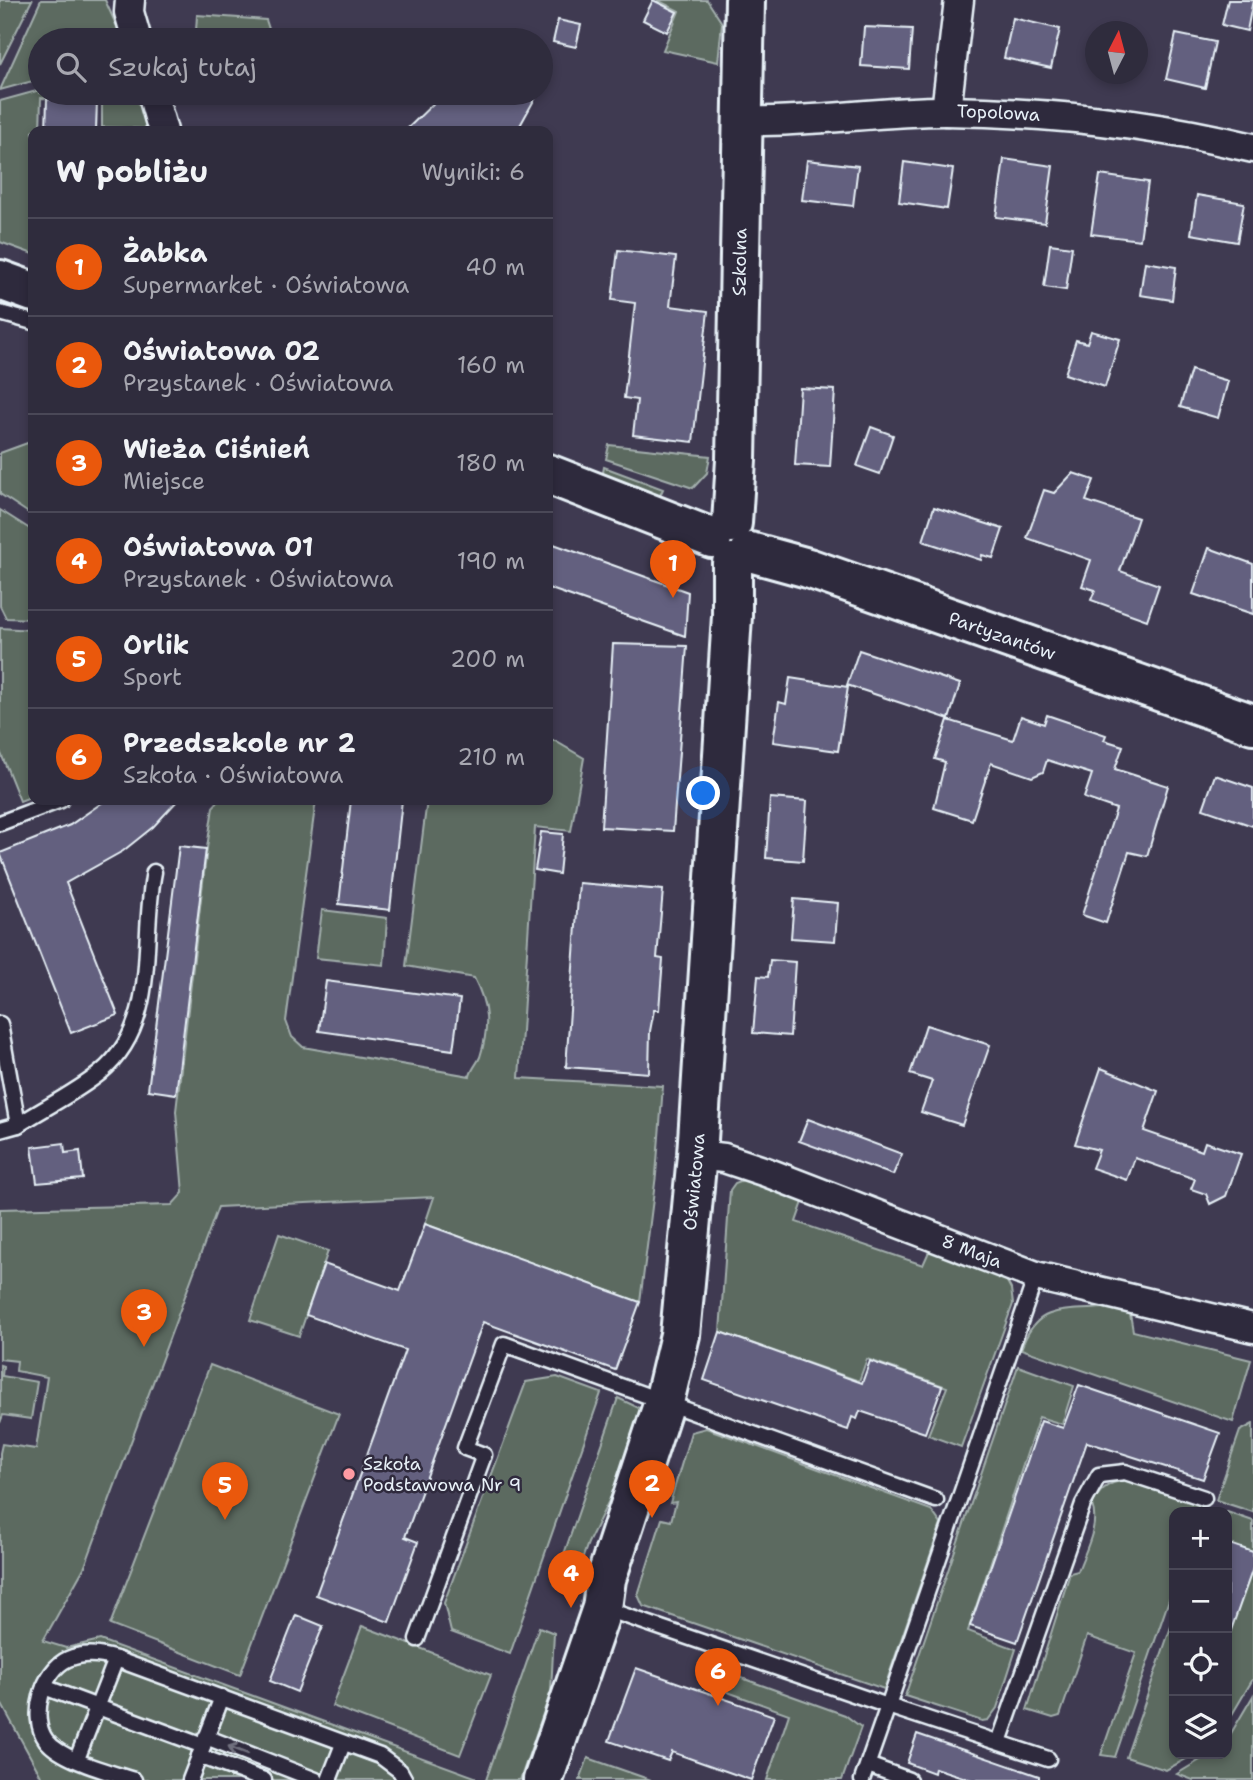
<!DOCTYPE html>
<html lang="pl">
<meta charset="utf-8">
<style>
:root{--surface:#2f2c3d;--page:#3b3848;--text:#f1f3f6;--muted:#a7a7b0;--line:#4a4857;--accent:#ea580c}
body{margin:0;font-family:"Shantell Sans",sans-serif;background:var(--page);color:var(--text)}
.controls{position:absolute;right:21px;bottom:21px;display:grid;overflow:hidden;border-radius:14px;box-shadow:0 4px 10px #0003}
.controls button{width:63px;height:63px;display:grid;place-items:center;padding:0;border:0;border-bottom:2px solid var(--line);background:var(--surface);color:var(--text);font:35px sans-serif}
.compass{position:absolute;left:1085px;top:21px;width:63px;height:63px;border-radius:50%;background:var(--surface);box-shadow:0 4px 10px #0003;rotate:6deg}
.you{position:absolute;left:704px;top:794px;width:24px;height:24px;margin:-18px;border:5px solid #fff;border-radius:50%;background:#1a73e8;box-shadow:0 0 0 10px #1a73e833}
.badge{display:grid;place-items:center;width:46px;height:46px;border-radius:50%;background:var(--accent);color:#fff;font-size:23px;font-weight:700}
.pin{position:absolute;translate:-50% -58px;filter:drop-shadow(0 2px 4px #0008)}
.pin::after{content:'';position:absolute;top:37px;width:24px;height:21px;background:inherit;clip-path:polygon(0 0,100% 0,50% 100%)}
.list{margin:0;padding:0;list-style:none}
h2{display:flex;justify-content:space-between;align-items:center;height:91px;margin:0;padding:0 28px;font-size:30px}
h2 small{font-size:23px;font-weight:400;color:var(--muted)}
.list li{display:grid;grid-template-columns:46px 1fr auto;gap:21px;align-items:center;box-sizing:border-box;height:98px;padding:0 28px;border-top:2px solid var(--line)}
.list b{display:block;font-size:26px;white-space:nowrap}
.list p{margin:0;font-size:23px;white-space:nowrap;color:var(--muted)}
.list em{font-size:23px;font-style:normal;color:var(--muted)}
.icon{flex:none;width:38px;height:38px;fill:none;stroke:currentColor;stroke-width:2;stroke-linecap:round;stroke-linejoin:round}
.map{position:relative;flex:none;width:1253px;height:1780px;overflow:hidden}
.search{position:absolute;background:var(--surface);box-shadow:0 4px 10px #0003;left:28px;top:28px;width:525px;height:77px;display:flex;align-items:center;gap:18px;box-sizing:border-box;padding:0 24px;border-radius:38px;color:var(--muted);font-size:26px}
.panel{position:absolute;background:var(--surface);box-shadow:0 4px 10px #0003;left:28px;top:126px;width:525px;height:679px;border-radius:14px}
.map>svg:first-child{display:block}
.green{fill:#5c6a60;stroke:#a2aeac;stroke-width:2}
.building{fill:#64617f;stroke:#e8f1f8;stroke-width:2}
.lines{fill:none;stroke-linecap:round;stroke-linejoin:round}
.lane-casing{stroke:#e8f1f8;stroke-width:19}
.street-casing{stroke:#e8f1f8;stroke-width:33}
.secondary-casing{stroke:#e8f1f8;stroke-width:44}
.lane{stroke:#2f2a3d;stroke-width:14}
.street{stroke:#2f2a3d;stroke-width:28}
.secondary{stroke:#2f2a3d;stroke-width:38}
.oneway{stroke:#70707e}
.poi-dot{fill:#ff9aa2;stroke:#2f2a3d;stroke-width:2.5}
.labels{text-anchor:middle;stroke-width:5;stroke-linejoin:round;paint-order:stroke}
.street-label{font-size:18px;fill:#e8f1f8;stroke:#2f2a3d}
.poi-label{font-size:18px;fill:#e8f1f8;stroke:#2f2a3d;text-anchor:start}
</style>
<div class="map">
<svg width="1253" height="1780" viewBox="0 0 1253 1780">
<rect width="100%" height="100%" fill="#3f3a51"/>
<filter id="ink" filterUnits="userSpaceOnUse"><feTurbulence type="fractalNoise" baseFrequency=".0143" numOctaves="2"/><feDisplacementMap in="SourceGraphic" scale="14" xChannelSelector="R" yChannelSelector="G"/><feConvolveMatrix kernelMatrix="1 2 1 2 8 2 1 2 1" color-interpolation-filters="sRGB"/></filter>
<g filter="url(#ink)">
<g class="green">
<polygon points="0,0 32,0 0,64"/>
<polygon points="41,0 105,0 123,40 40,40 40,79 0,90"/>
<polygon points="657,0 707,0 722,23 718,62 663,50 679,11"/>
<polygon points="197,15 266,20 272,38 196,31"/>
<polygon points="40,90 40,93 141,93 152,129 102,127 102,100 41,98 40,131 33,131 33,254 0,242 0,101"/>
<polygon points="33,441 33,516 0,494 0,453"/>
<polygon points="609,445 710,456 707,473 693,488 606,459"/>
<polygon points="604,467 663,489 658,500 602,478"/>
<polygon points="0,510 33,531 33,619 6,618 0,606"/>
<polygon points="0,628 33,630 33,796 20,801 0,751"/>
<path d="M548 741H555L584 758 571 831 535 827 519 1078 663 1086 656 1175 640 1302 425 1224 434 1197 218 1207 85 1566 43 1641 66 1648 100 1640 475 1777 474 1780H43L0 1701V1453L2 1444 36 1449 47 1377 16 1371 17 1361 0 1359V1209L172 1205 183 1193 176 1111 207 848 213 807 219 800H316L286 1021 292 1037 303 1047 470 1076C472 1068 477 1064 480 1057 490 1026 488 1005 474 978L406 966 427 800H548Z"/>
<polygon points="322,910 387,918 384,965 316,958"/>
<polygon points="743,1180 803,1202 796,1222 923,1265 931,1247 1004,1276 1011,1289 1013,1304 961,1447 928,1435 947,1387 867,1359 859,1381 720,1332 730,1190 735,1183"/>
<polygon points="279,1234 328,1251 299,1336 250,1320"/>
<path d="M1103 1308H1129L1133 1331 1251 1360 1233 1422 1021 1349C1037 1304 1060 1312 1103 1308Z"/>
<polygon points="0,1365 3,1366 2,1376 37,1382 31,1419 3,1415 0,1423"/>
<polygon points="210,1365 339,1414 240,1675 110,1625"/>
<polygon points="1018,1366 1074,1386 1062,1424 1039,1417 968,1631 1016,1649 997,1708 988,1720 982,1721 905,1696"/>
<polygon points="557,1377 601,1393 510,1654 451,1632 444,1603 526,1382"/>
<polygon points="618,1398 641,1409 629,1460 588,1543 571,1591 559,1589 554,1583"/>
<polygon points="1253,1424 1253,1512 1216,1500 1240,1431"/>
<polygon points="706,1428 931,1510 941,1524 884,1689 643,1606 638,1595 662,1519 671,1521 676,1502 670,1503 691,1432"/>
<path d="M1135 1479 1203 1503 1200 1512H1174V1585L1115 1757 1101 1755 1136 1653 1087 1636 1060 1716 1053 1718 1027 1710 1070 1573 1078 1571C1085 1551 1100 1525 1092 1505 1102 1484 1113 1481 1135 1479Z"/>
<polygon points="1227,1512 1253,1521 1253,1679 1227,1723"/>
<polygon points="1174,1618 1174,1754 1195,1754 1166,1770 1126,1757"/>
<polygon points="362,1626 491,1675 460,1755 332,1706"/>
<polygon points="539,1627 554,1633 551,1691 520,1780 486,1780"/>
<polygon points="725,1672 845,1715 861,1727 842,1780 767,1780 789,1714 719,1689"/>
<polygon points="1253,1696 1253,1780 1193,1780 1177,1774 1210,1754 1227,1754 1227,1740"/>
<polygon points="588,1758 651,1780 580,1780"/>
</g>
<g class="building">
<polygon points="653,0 677,12 667,32 643,20"/>
<polygon points="1228,0 1253,0 1247,31 1222,25"/>
<polygon points="1013,18 1060,29 1051,68 1004,58"/>
<polygon points="558,20 581,25 576,47 553,42"/>
<polygon points="864,27 912,29 909,69 861,66"/>
<polygon points="1176,34 1215,42 1205,88 1166,79"/>
<polygon points="444,93 538,93 517,131 405,131"/>
<polygon points="47,99 97,100 96,131 46,131"/>
<polygon points="1004,159 1053,166 1045,223 996,217"/>
<polygon points="807,160 858,166 853,206 802,200"/>
<polygon points="904,162 953,169 947,209 899,202"/>
<polygon points="1100,175 1148,182 1140,240 1091,234"/>
<polygon points="1197,195 1244,203 1237,242 1191,234"/>
<polygon points="1050,244 1072,247 1066,290 1044,287"/>
<polygon points="618,250 676,257 670,306 708,311 693,442 633,435 637,400 624,398 635,303 612,300"/>
<polygon points="1145,262 1176,267 1172,300 1140,295"/>
<polygon points="1091,331 1120,339 1105,387 1065,374 1076,340 1087,343"/>
<polygon points="1191,370 1228,381 1218,418 1180,407"/>
<polygon points="800,388 835,390 830,467 795,465"/>
<polygon points="871,427 893,435 880,474 857,466"/>
<polygon points="1073,473 1094,480 1086,501 1138,518 1120,571 1159,585 1147,620 1091,600 1095,590 1082,586 1091,560 1027,538 1044,490 1054,493"/>
<polygon points="934,507 1003,529 993,558 982,555 981,560 923,541"/>
<polygon points="548,542 688,592 685,636 548,588"/>
<polygon points="1209,548 1253,564 1253,614 1193,594"/>
<polygon points="613,644 687,646 673,831 601,827"/>
<polygon points="859,650 960,684 949,719 847,685"/>
<polygon points="790,678 848,687 838,751 773,742 779,702 786,704"/>
<polygon points="1047,715 1106,735 1104,740 1123,746 1115,769 1168,786 1147,856 1129,852 1106,923 1082,915 1116,809 1084,798 1092,774 1047,760 1043,772 1032,777 991,763 972,820 934,808 945,762 935,759 948,720 1013,740 1021,716 1044,724"/>
<polygon points="1215,775 1253,788 1253,826 1203,809"/>
<polygon points="770,798 807,801 803,861 766,858"/>
<polygon points="106,800 178,800 153,827 123,851 66,883 118,1015 71,1033 0,853 70,825"/>
<polygon points="351,800 402,800 390,910 339,904"/>
<polygon points="541,832 563,834 559,874 535,870"/>
<polygon points="179,846 206,849 176,1094 148,1090"/>
<polygon points="579,883 663,890 657,958 663,959 659,1010 654,1010 650,1031 649,1073 566,1067"/>
<polygon points="794,899 838,903 835,941 791,938"/>
<polygon points="770,960 795,962 790,1036 753,1033 758,976 768,977"/>
<polygon points="326,981 460,999 453,1050 319,1031"/>
<polygon points="926,1025 990,1045 962,1125 921,1112 932,1081 910,1074"/>
<polygon points="1101,1068 1158,1091 1144,1131 1202,1151 1205,1142 1241,1154 1226,1196 1210,1204 1206,1194 1191,1189 1195,1179 1135,1158 1127,1180 1092,1168 1099,1150 1075,1144"/>
<polygon points="808,1119 902,1154 893,1175 799,1141"/>
<polygon points="64,1143 65,1153 80,1151 83,1179 37,1183 32,1147"/>
<polygon points="425,1224 640,1302 615,1370 483,1322 405,1537 418,1542 389,1622 316,1595 405,1350 306,1315 324,1264 400,1291"/>
<polygon points="720,1332 862,1383 870,1361 942,1386 925,1433 860,1411 857,1419 852,1417 848,1430 704,1380"/>
<polygon points="1079,1385 1220,1433 1203,1479 1087,1442 1017,1642 970,1626 1041,1421 1063,1428"/>
<polygon points="1227,1543 1253,1552 1253,1568 1230,1633 1227,1632"/>
<polygon points="296,1615 323,1626 297,1692 270,1681"/>
<polygon points="636,1668 774,1716 751,1780 672,1752 668,1761 609,1741"/>
<polygon points="917,1734 1039,1776 1039,1780 972,1780 935,1768 934,1773 907,1763"/>
</g>
<g class="lines">
<g class="lane-casing">
<g id="lane">
<polyline points="0,313 33,322"/>
<polyline points="0,823 61,800"/>
<polyline points="0,1024 18,1125 0,1130"/>
<path d="M18 1125C44 1108 75 1093 100 1073 161 1023 140 941 154 872"/>
<polyline points="1036,1276 888,1706 1048,1759"/>
<polyline points="603,1608 888,1706 862,1780"/>
<polyline points="417,1639 484,1455 465,1448 504,1344 936,1500"/>
<polyline points="44,1687 203,1746"/>
<polyline points="206,1737 316,1780"/>
<polyline points="999,1742 1083,1504 1099,1475 1125,1472 1204,1498"/>
<polyline points="199,1756 264,1780"/>
<polyline points="77,1759 116,1659"/>
<polyline points="868,1765 909,1780"/>
<path d="M134 1780C109 1772 61 1760 46 1740 29 1717 43 1670 68 1659 84 1652 100 1654 116 1659L380 1756 400 1771 405 1780"/>
<polyline points="190,1780 222,1697"/>
<polyline points="329,1780 343,1744"/>
</g>
</g>
<g class="street-casing">
<g id="street">
<polyline points="130,0 129,12 137,40"/>
<polyline points="152,93 163,131"/>
<polyline points="946,111 959,0"/>
<path id="s1" d="M742 121C810 123 877 111 945 111 1047 112 1154 124 1253 148"/>
<path id="s2" d="M697 1155 724 1158 766 1172 1036 1276 1253 1328"/>
</g>
</g>
<g class="secondary-casing">
<g id="secondary">
<polyline points="0,280 33,292"/>
<polyline points="548,474 712,538"/>
<path id="s3" d="M732 523 736 460 745 0"/>
<path id="s4" d="M750 552 808 568 1253 724"/>
<path id="s5" d="M543 1780 602 1608 606 1579 664 1402 680 1335 697 1155 732 616V563"/>
</g>
</g>
<use href="#lane" class="lane"/>
<use href="#street" class="street"/>
<use href="#secondary" class="secondary"/>
</g>
<defs><path id="oneway-shaft" d="M-6 0H5M1.5-3L5.5 0L1.5 3" fill="none" stroke-width="1.6" stroke-linecap="round" stroke-linejoin="round" transform="scale(1.75)"/></defs>
<use class="oneway" href="#oneway-shaft" transform="translate(238 1750) rotate(-159)"/>
</g>
<circle class="poi-dot" cx="349" cy="1474" r="7"/>
<g class="labels">
<g class="street-label">
<text dy="6" stroke="none"><textPath href="#s1" startOffset="257">Topolowa</textPath></text>
<text dy="6" stroke="none"><textPath href="#s3" startOffset="261">Szkolna</textPath></text>
<text dy="6" stroke="none"><textPath href="#s4" startOffset="266">Partyzantów</textPath></text>
<text dy="6" stroke="none"><textPath href="#s5" startOffset="620">Oświatowa</textPath></text>
<text dy="6" stroke="none"><textPath href="#s2" startOffset="292">8 Maja</textPath></text>
</g>
<g class="poi-label">
<text x="363" y="1470">Szkoła<tspan x="363" dy="21">Podstawowa Nr 9</tspan></text>
</g>
</g>
</svg>
<div class="controls">
<button>+</button>
<button>−</button>
<button><svg class="icon" aria-label="locate" viewBox="0 0 24 24"><circle cx="12" cy="12" r="6"/><path d="M12 2v4M12 18v4M2 12h4M18 12h4"/></svg></button>
<button><svg class="icon" aria-label="layers" viewBox="0 0 24 24"><path d="M12 4l9 5-9 5-9-5zM3 14l9 5 9-5"/></svg></button>
</div>
<svg class="compass" viewBox="-18 -18 36 36"><path d="M0-13l5 13h-10z" fill="#e53935"/><path d="M0 13l5-13h-10z" fill="#a7a7b0"/></svg>
<div class="you"></div>
<div class="pin badge" style="left:673px;top:598px">1</div>
<div class="pin badge" style="left:652px;top:1518px">2</div>
<div class="pin badge" style="left:144px;top:1347px">3</div>
<div class="pin badge" style="left:571px;top:1608px">4</div>
<div class="pin badge" style="left:225px;top:1520px">5</div>
<div class="pin badge" style="left:718px;top:1706px">6</div>
<div class="search"><svg class="icon" aria-label="search" viewBox="0 0 24 24"><circle cx="10" cy="10" r="6"/><path d="M15 15l6 6"/></svg>Szukaj tutaj</div>
<section class="panel">
<h2>W pobliżu<small>Wyniki: 6</small></h2>
<ul class="list">
<li><span class="badge">1</span><div><b>Żabka</b><p>Supermarket · Oświatowa</p></div><em>40 m</em></li>
<li><span class="badge">2</span><div><b>Oświatowa 02</b><p>Przystanek · Oświatowa</p></div><em>160 m</em></li>
<li><span class="badge">3</span><div><b>Wieża Ciśnień</b><p>Miejsce</p></div><em>180 m</em></li>
<li><span class="badge">4</span><div><b>Oświatowa 01</b><p>Przystanek · Oświatowa</p></div><em>190 m</em></li>
<li><span class="badge">5</span><div><b>Orlik</b><p>Sport</p></div><em>200 m</em></li>
<li><span class="badge">6</span><div><b>Przedszkole nr 2</b><p>Szkoła · Oświatowa</p></div><em>210 m</em></li>
</ul>
</section>
</div>
